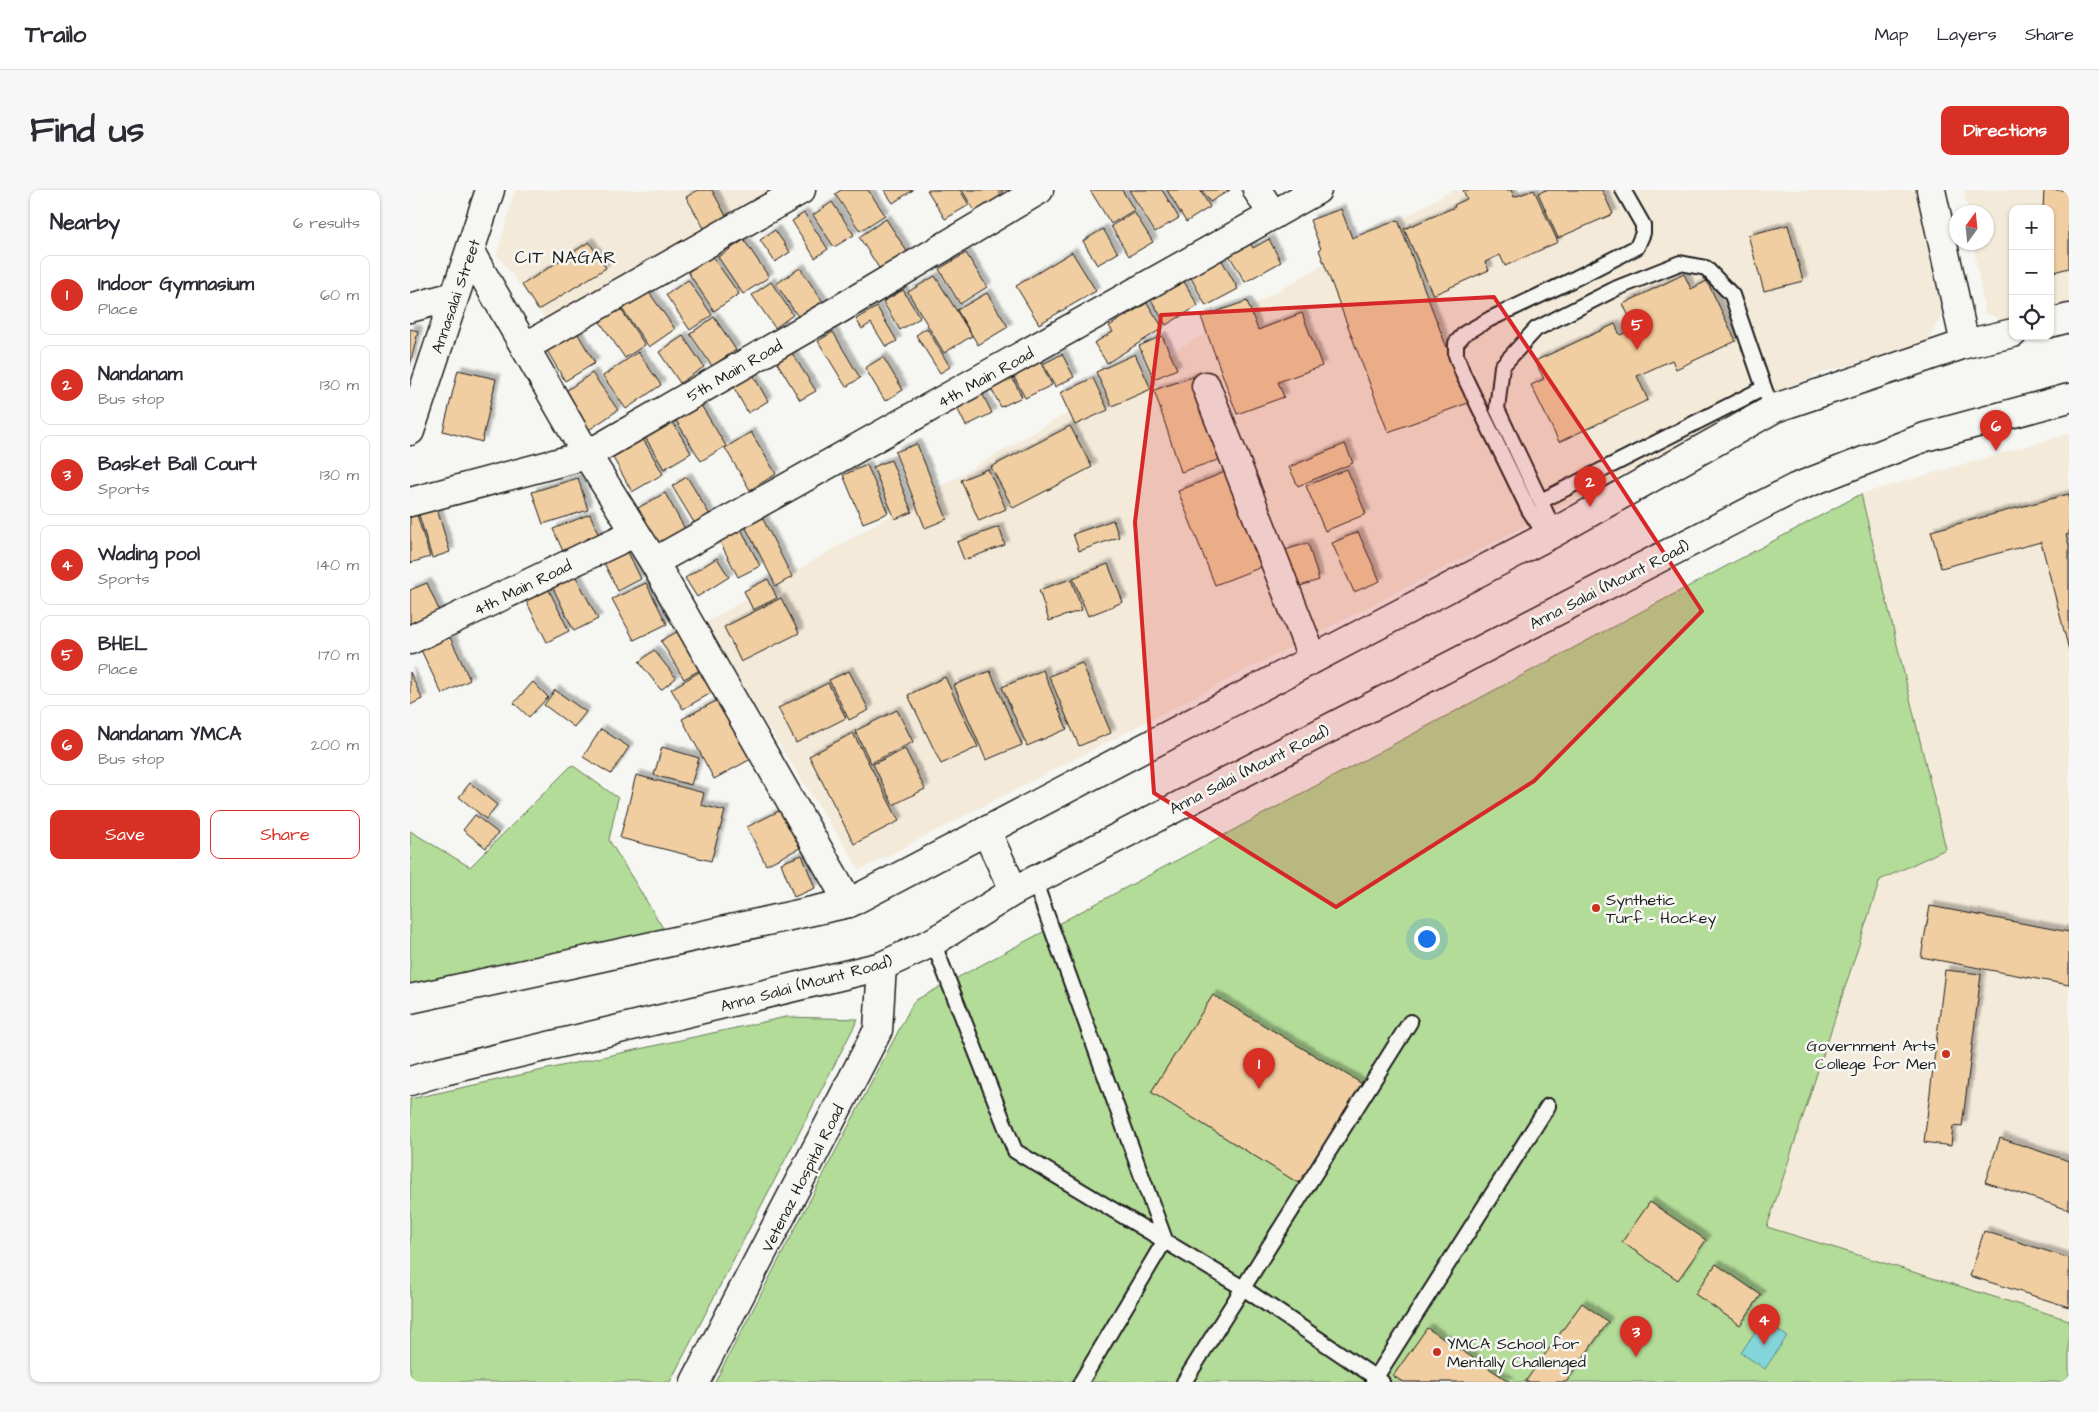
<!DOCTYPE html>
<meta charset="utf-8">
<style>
:root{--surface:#fff;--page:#f7f7f7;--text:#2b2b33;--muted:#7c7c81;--line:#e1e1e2;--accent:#d93025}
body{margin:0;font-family:"Architects Daughter",sans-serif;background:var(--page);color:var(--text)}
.controls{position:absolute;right:15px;top:15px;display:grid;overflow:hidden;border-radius:10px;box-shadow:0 1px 4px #0004}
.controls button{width:45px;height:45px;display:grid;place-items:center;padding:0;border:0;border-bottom:1px solid var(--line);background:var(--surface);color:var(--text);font:25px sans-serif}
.compass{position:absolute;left:1539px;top:15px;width:45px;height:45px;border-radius:50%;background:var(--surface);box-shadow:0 1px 4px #0004;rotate:15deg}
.you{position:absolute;left:1016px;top:748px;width:18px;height:18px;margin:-12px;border:4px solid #fff;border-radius:50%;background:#1a73e8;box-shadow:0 0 0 8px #1a73e833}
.badge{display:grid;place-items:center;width:32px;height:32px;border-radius:50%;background:var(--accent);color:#fff;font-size:16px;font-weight:700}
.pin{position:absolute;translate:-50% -41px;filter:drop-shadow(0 1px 2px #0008)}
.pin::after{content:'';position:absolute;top:26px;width:18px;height:15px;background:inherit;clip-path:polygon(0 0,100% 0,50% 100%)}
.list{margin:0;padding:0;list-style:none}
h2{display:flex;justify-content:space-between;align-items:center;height:65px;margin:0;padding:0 20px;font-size:21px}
h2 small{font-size:16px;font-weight:400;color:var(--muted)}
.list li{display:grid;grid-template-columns:32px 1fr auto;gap:15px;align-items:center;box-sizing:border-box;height:80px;margin:0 10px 10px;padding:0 10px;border:1px solid var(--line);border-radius:10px}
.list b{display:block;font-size:19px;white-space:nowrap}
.list p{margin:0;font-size:16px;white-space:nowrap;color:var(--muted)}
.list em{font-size:16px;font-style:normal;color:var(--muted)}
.actions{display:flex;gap:10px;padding:15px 20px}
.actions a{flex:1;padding:11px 0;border:1px solid var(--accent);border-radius:10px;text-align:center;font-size:18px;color:var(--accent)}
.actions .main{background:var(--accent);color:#fff}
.icon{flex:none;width:28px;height:28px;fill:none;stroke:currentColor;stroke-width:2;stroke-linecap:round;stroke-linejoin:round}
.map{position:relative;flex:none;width:1659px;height:1192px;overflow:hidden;border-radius:10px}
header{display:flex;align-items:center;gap:30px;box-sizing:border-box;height:70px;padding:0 25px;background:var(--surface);border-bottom:1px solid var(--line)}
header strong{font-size:24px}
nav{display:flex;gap:28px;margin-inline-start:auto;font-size:18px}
.intro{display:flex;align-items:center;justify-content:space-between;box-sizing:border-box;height:120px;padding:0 30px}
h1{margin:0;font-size:35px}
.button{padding:12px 22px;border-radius:10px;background:var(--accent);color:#fff;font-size:18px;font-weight:700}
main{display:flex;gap:30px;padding:0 30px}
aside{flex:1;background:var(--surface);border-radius:10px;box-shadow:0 1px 4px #0004}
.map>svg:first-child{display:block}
.built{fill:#f4eada}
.green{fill:#b3dc98;stroke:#687c5a}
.water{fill:#83d5d9;stroke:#5a8b8d}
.building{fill:#f0cea1;stroke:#1c1c1c;filter:url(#shadow)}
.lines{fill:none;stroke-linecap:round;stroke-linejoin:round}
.lane-casing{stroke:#1c1c1c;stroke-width:18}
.street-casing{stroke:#1c1c1c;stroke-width:31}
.secondary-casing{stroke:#1c1c1c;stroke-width:31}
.primary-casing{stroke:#1c1c1c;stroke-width:31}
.lane{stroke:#f6f6f2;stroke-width:14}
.street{stroke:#f6f6f2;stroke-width:28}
.secondary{stroke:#f6f6f2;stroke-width:28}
.primary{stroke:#f6f6f2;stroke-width:28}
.marked{fill:#d62828;fill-opacity:0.2;stroke:#d62828;stroke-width:4;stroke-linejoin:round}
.poi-dot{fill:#c8321e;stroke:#f6f6f2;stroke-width:2}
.labels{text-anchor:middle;stroke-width:5;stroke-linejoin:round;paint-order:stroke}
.street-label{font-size:16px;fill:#1c1c1c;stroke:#f6f6f2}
.poi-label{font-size:16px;fill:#1c1c1c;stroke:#f6f6f2;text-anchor:start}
.neighbourhood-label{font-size:18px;letter-spacing:1px;fill:#1c1c1c;stroke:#f6f6f2}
</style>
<header>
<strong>Trailo</strong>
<nav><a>Map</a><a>Layers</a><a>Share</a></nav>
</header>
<div class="intro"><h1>Find us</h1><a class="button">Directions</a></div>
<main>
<aside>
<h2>Nearby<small>6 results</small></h2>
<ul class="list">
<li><span class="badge">1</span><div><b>Indoor Gymnasium</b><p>Place</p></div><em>60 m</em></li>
<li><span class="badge">2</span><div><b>Nandanam</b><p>Bus stop</p></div><em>130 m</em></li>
<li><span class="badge">3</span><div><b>Basket Ball Court</b><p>Sports</p></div><em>130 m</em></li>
<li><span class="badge">4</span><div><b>Wading pool</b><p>Sports</p></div><em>140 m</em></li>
<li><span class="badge">5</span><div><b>BHEL</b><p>Place</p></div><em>170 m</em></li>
<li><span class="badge">6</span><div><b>Nandanam YMCA</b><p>Bus stop</p></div><em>200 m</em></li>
</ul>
<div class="actions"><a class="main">Save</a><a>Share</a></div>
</aside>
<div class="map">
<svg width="1659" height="1192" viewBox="0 0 1659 1192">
<defs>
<filter id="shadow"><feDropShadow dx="4.5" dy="-4.5" stdDeviation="1" flood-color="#0004"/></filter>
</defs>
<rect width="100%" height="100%" fill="#f6f6f2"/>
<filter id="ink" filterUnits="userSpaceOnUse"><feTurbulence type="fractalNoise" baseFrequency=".02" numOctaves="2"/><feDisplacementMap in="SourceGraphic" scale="10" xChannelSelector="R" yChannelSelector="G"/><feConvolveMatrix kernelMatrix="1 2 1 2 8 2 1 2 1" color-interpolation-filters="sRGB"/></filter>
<g filter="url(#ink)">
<g class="built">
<polygon points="105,0 393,0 143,139 87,65"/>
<polygon points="1042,0 1518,0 1536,120 1513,158 1413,182 450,680 292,435"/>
<polygon points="1554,0 1659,0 1659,120 1640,125 1640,19 1603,19 1603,134 1575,123 1563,53 1576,52 1576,22 1558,22"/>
<polygon points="1659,244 1659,1130 1356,1037 1470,690 1536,659 1451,304"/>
</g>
<g class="green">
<polygon points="1451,304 1536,659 1470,690 1357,1037 1659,1130 1659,1192 305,1192 504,811"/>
<polygon points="162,575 208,608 199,650 256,743 0,801 0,641 60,677"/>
<polygon points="376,827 448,829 260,1192 0,1192 0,909"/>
</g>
<polygon class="water" points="1352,1131 1377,1146 1355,1179 1331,1163"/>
<g class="building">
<polygon points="288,0 302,0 317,28 295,40 276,7"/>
<polygon points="431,0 458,0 475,25 450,41 425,4"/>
<polygon points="474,0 503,0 483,13"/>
<polygon points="517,0 550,0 559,15 535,29"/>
<polygon points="552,0 588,0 593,10 567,25"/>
<polygon points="591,0 607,0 595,7"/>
<polygon points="680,0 712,0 724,20 701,34"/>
<polygon points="719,0 752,0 769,28 745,42"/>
<polygon points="757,0 790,0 800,17 776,32"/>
<polygon points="792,0 820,0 800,12"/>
<polygon points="1053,0 1101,0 1104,7 1124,0 1148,52 1095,76 1090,65 1075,72 1079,80 1023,105 994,39 1045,17 1044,15 1057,9"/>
<polygon points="1136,0 1192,0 1203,24 1148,48 1128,3"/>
<polygon points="1634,0 1659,0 1659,78 1640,83 1640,19 1633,19"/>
<polygon points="422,12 444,45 424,57 403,25"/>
<polygon points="931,19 942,48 988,30 1058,213 978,242 909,60 911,59 900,30"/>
<polygon points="724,22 743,52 719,66 701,36"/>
<polygon points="394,23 418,59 405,68 382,31"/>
<polygon points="476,29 500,66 473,84 449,47"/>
<polygon points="1378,35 1393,91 1354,101 1338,45"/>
<polygon points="693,39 708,63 687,75 673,51"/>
<polygon points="365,40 380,62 365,72 350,50"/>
<polygon points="837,48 843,58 859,49 871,72 835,92 816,60"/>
<polygon points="334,50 359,87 333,104 308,67"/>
<polygon points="179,52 196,78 128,120 112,95"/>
<polygon points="662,62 686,101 629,134 606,96"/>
<polygon points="556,63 577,97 550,114 529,79"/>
<polygon points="302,66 329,104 304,121 278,82"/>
<polygon points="810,67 828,99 796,116 779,84"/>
<polygon points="390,78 413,112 389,128 366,94"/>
<polygon points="1274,84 1281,99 1297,91 1326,151 1266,179 1262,170 1227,186 1238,210 1149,252 1121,195 1134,189 1125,171 1205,134 1210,145 1225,139 1213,114"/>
<polygon points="525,86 562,146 534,163 498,102"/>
<polygon points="772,88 788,116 756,135 739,106"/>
<polygon points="278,90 302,125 280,140 256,105"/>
<polygon points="361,92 383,125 365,138 342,105"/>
<polygon points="493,100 510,128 490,140 473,112"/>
<polygon points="238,101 265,139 239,157 212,119"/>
<polygon points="577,103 598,137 568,155 547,120"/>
<polygon points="837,111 848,140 892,123 912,176 868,192 874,207 827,224 791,127"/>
<polygon points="737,113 753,138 697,173 684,153 703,142 699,136"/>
<polygon points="467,117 487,151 476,157 461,133 452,139 446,129"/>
<polygon points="210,118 235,155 215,168 190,132"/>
<polygon points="304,127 326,160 302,176 280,144"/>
<polygon points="517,138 540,177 530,183 506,145"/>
<polygon points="0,139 8,141 0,176"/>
<polygon points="166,141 185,173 155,191 136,159"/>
<polygon points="423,142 450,188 436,197 408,151"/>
<polygon points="273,146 294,177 270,193 249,162"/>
<polygon points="752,146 767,179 744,189 729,156"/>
<polygon points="380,160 406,201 390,210 365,169"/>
<polygon points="228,162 251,195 216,219 193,186"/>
<polygon points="652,164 664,187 645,197 633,174"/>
<polygon points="725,164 741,199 702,216 686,182"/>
<polygon points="473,167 493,200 475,211 455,178"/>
<polygon points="630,171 642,195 615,208 603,185"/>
<polygon points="339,178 358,211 338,223 319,189"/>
<polygon points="48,180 86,189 72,252 33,241"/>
<polygon points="182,183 208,220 179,240 153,203"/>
<polygon points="601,185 612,207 591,217 579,195"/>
<polygon points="786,186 814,268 771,282 744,200"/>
<polygon points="683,188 698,220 665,235 650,203"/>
<polygon points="571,201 582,223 556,236 545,214"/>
<polygon points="289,212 316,256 291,271 264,227"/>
<polygon points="261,229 281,263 254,279 234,245"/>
<polygon points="660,236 682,277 603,318 581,277"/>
<polygon points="341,242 366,284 340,300 315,258"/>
<polygon points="232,247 253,284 222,302 201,264"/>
<polygon points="507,254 537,329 515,338 485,262"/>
<polygon points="935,254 943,273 888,296 879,277"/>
<polygon points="481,270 502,322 485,329 463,277"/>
<polygon points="457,275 478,323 453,333 433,285"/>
<polygon points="578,279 596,319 569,331 551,290"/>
<polygon points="937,279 956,324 915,341 896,296"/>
<polygon points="820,280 857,375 805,395 768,301"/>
<polygon points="277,287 300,325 285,334 262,296"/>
<polygon points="168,288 178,320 133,334 122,302"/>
<polygon points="255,303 276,341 247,357 226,319"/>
<polygon points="1659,304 1659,344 1656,345 1659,355 1659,460 1631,352 1531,378 1521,341"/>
<polygon points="27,319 40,362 22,368 9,325"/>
<polygon points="180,324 192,353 156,368 143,339"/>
<polygon points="7,325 20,367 0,373 0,327"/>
<polygon points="352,327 382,387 366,396 335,336"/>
<polygon points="703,330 709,347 669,361 663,344"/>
<polygon points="589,337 595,355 554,370 547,352"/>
<polygon points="331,339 350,376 328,387 309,350"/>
<polygon points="948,342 970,391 944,402 922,353"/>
<polygon points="898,353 909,390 887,397 875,360"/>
<polygon points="216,358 231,389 208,401 193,371"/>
<polygon points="307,368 319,387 287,407 275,388"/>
<polygon points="698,374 713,412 678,426 663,388"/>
<polygon points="165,385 188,429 164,441 142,396"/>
<polygon points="358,389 367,408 343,420 334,401"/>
<polygon points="661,389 672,420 639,431 629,400"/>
<polygon points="17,393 33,429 4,442 0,433 0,400"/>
<polygon points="236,393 257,434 224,450 202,409"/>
<polygon points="138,398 159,441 137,452 115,409"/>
<polygon points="371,408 389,443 331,472 314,437"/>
<polygon points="270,440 293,478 274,489 251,451"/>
<polygon points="38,443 60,490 32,504 9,456"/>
<polygon points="244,460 266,488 251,500 229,472"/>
<polygon points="672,473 701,543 669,556 639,486"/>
<polygon points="633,480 657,539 617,556 592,497"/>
<polygon points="291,481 303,502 273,519 261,499"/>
<polygon points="439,481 459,520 439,530 419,490"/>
<polygon points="580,481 612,555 576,570 544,495"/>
<polygon points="0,482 12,509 0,515"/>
<polygon points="535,487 568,557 531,574 498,505"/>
<polygon points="123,492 138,507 119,527 104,513"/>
<polygon points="418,493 436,528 386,553 368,518"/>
<polygon points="145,500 176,522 164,537 134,515"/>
<polygon points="310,509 341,569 304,589 272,529"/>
<polygon points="487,520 503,552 461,573 445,541"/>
<polygon points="191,539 219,557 201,584 173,567"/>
<polygon points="443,543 489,631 444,654 399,566"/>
<polygon points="252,557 289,568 281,595 244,585"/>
<polygon points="495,559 515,599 483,615 463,574"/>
<polygon points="226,585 294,603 291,615 315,621 301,671 210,648"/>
<polygon points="60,593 87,615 76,629 49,607"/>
<polygon points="371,620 390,658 356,675 337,637"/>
<polygon points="65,625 88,643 76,658 53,640"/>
<polygon points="392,665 405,698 384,707 371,673"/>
<polygon points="1520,716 1659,742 1659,795 1511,767"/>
<polygon points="1535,780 1571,784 1552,937 1543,936 1541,956 1514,952"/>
<polygon points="803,805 956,896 893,996 741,902"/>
<polygon points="1590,948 1659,971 1659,1020 1575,992"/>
<polygon points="1240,1012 1296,1050 1268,1090 1212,1052"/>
<polygon points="1574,1041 1659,1068 1659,1117 1560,1086"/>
<polygon points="1306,1074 1351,1105 1330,1135 1285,1104"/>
<polygon points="1172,1113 1198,1132 1156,1192 1115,1192"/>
<polygon points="1017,1138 1100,1192 993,1192 983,1186"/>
</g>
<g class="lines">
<g class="lane-casing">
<g id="lane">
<polyline points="1131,311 1354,198"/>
<polyline points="1145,342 1087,219 1092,176 1126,139 1207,98 1270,73 1296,78 1322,105 1354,198 1360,213 1365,218"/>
<polyline points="1136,346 1119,320 1053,184 1046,165 1046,153 1055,143 1080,129 1156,93 1227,57 1233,43 1233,35 1213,0"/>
<polyline points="624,690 755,1050"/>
<polyline points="523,752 605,961 833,1098 972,1192"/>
<polyline points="671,1192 755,1050"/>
<polyline points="774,1192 1000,832"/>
<polyline points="963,1192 1138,916"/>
</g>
</g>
<g class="street-casing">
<g id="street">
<polyline points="847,0 863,25"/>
<polyline points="0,118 44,106"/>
<polyline points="115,157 391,0"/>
<polyline points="796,196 903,469"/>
<polyline points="0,450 224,343"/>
<polyline points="285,1192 468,840 472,776"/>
</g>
</g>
<g class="secondary-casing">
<g id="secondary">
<polyline points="1521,0 1555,154"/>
<polyline points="60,62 177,265 244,372 439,713"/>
<polyline points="0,241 80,0"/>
<polyline points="0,312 177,265 428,120 629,0"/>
<polyline points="244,372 907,0"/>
</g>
</g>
<g class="primary-casing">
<g id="primary">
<polyline points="1640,133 1659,128"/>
<polyline points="576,641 604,701"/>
<polyline points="0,809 439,713 1145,342 1365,218 1555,154 1603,143"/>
<polyline points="0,891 30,882 472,776 523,752 604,701 1385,298 1515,247 1659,208"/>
</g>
</g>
<use href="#lane" class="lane"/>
<use href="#street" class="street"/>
<use href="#secondary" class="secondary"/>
<use href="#primary" class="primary"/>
</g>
</g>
<path class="marked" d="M1084 107 1205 288 1292 421 1124 591 926 717 744 603 725 332 751 125Z"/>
<g class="poi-dot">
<circle cx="1186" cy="718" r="5"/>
<circle cx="1536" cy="864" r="5"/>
<circle cx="1027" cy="1162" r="5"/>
</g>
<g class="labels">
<g class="street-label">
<text transform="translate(45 106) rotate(-71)" y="6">Annasalai Street</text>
<text transform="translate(324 180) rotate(-30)" y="6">5th Main Road</text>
<text transform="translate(575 187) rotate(-29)" y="6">4th Main Road</text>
<text transform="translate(1199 394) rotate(-27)" y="6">Anna Salai (Mount Road)</text>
<text transform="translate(112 397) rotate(-26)" y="6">4th Main Road</text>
<text transform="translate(839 579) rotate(-27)" y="6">Anna Salai (Mount Road)</text>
<text transform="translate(396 793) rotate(-15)" y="6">Anna Salai (Mount Road)</text>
<text transform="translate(392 988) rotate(-63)" y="6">Vetenaz Hospital Road</text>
</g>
<g class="poi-label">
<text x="1196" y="715">Synthetic<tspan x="1196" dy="18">Turf - Hockey</tspan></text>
<text x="1526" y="861" text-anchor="end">Government Arts<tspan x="1526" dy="18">College for Men</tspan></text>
<text x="1037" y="1159">YMCA School for<tspan x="1037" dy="18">Mentally Challenged</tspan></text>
</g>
<g class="neighbourhood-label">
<text x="156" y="73">CIT NAGAR</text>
</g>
</g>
</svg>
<div class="controls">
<button>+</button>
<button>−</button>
<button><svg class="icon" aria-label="locate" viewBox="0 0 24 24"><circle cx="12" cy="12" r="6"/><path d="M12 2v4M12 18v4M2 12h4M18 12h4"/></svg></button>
</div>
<svg class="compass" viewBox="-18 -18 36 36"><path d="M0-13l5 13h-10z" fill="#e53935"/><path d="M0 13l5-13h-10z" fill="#7c7c81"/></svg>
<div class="you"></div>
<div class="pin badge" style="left:849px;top:899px">1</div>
<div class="pin badge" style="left:1180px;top:317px">2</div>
<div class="pin badge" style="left:1226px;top:1167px">3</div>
<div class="pin badge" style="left:1354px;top:1155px">4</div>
<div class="pin badge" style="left:1227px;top:160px">5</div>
<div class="pin badge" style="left:1586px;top:261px">6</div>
</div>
</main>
